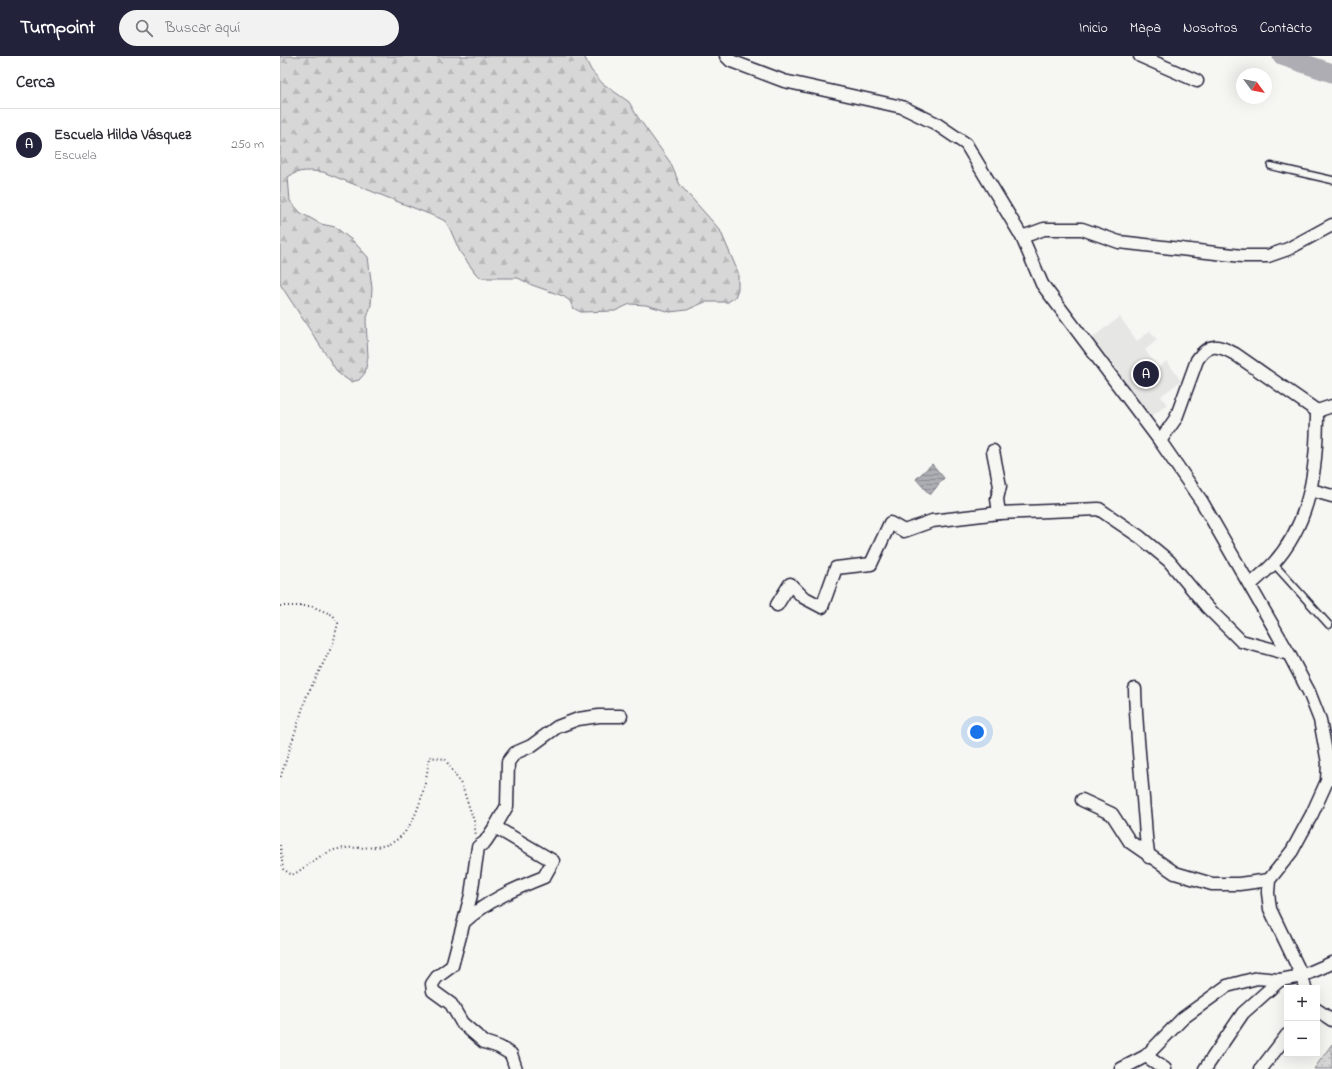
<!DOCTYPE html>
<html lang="es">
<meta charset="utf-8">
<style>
:root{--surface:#fff;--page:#f2f2f3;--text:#2b2b33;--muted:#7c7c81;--line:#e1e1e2;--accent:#22223b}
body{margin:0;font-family:"Indie Flower",sans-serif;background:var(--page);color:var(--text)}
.controls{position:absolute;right:12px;bottom:12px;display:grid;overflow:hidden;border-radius:0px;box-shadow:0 4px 16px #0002}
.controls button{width:36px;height:36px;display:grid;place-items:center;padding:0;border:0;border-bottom:1px solid var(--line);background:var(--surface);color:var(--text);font:20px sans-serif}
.compass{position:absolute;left:956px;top:12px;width:36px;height:36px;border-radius:50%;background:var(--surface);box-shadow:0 4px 16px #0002;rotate:122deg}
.you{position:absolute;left:697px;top:676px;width:14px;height:14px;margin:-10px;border:3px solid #fff;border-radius:50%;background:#1a73e8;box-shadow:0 0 0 6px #1a73e833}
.badge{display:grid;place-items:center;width:26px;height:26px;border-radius:50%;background:var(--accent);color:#fff;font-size:13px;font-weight:700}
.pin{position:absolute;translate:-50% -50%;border:2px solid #fff;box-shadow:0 1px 4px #0006}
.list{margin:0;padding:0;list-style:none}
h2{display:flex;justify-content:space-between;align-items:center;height:52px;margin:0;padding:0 16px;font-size:17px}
h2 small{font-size:13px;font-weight:400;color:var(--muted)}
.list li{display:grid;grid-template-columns:26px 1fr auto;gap:12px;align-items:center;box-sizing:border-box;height:72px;padding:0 16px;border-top:1px solid var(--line)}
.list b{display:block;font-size:15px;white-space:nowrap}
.list p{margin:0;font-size:13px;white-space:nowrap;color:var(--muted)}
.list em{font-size:13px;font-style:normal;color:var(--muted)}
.icon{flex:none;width:22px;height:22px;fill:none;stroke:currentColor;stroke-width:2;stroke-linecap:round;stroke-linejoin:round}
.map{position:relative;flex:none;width:1052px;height:1013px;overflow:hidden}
header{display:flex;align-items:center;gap:24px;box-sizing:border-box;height:56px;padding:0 20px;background:var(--accent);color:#fff}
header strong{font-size:19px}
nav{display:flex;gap:22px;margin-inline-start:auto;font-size:14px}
.search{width:280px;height:36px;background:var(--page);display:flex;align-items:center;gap:10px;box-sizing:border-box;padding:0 14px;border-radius:22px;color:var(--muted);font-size:15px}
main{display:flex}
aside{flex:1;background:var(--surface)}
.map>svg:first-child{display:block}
.built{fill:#e6e6e4}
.grass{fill:url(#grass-dots);stroke:#7c7c89}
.forest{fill:url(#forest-firs);stroke:#7c7c89}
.water{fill:url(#water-rules);stroke:#757583}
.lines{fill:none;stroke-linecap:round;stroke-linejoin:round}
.river{stroke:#adadb3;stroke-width:19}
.lane-casing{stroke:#22223b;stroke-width:9}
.street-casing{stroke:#22223b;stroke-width:15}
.path{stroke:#22223b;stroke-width:2;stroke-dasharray:1 3;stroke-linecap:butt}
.lane{stroke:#f6f6f2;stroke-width:6}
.street{stroke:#f6f6f2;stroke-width:12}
</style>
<header>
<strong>Turnpoint</strong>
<div class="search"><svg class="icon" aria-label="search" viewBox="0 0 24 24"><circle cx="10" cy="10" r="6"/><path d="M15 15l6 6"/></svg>Buscar aquí</div>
<nav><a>Inicio</a><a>Mapa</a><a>Nosotros</a><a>Contacto</a></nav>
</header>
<main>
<aside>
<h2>Cerca<small></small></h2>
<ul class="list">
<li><span class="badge">A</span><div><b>Escuela Hilda Vásquez</b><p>Escuela</p></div><em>250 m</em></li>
</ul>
</aside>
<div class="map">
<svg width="1052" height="1013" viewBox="0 0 1052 1013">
<defs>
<pattern id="grass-dots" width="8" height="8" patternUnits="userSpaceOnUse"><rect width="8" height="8" fill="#d7d7d7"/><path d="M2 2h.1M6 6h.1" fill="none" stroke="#b8b8b9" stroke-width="1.8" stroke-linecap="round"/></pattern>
<pattern id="forest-firs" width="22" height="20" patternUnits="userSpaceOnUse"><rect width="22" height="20" fill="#d7d7d7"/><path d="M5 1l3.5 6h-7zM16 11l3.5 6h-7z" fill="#b8b8b9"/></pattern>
<pattern id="water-rules" width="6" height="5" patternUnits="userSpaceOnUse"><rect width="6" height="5" fill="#adadb3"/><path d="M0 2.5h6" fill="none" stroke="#8c8c93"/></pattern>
</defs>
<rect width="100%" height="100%" fill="#f6f6f2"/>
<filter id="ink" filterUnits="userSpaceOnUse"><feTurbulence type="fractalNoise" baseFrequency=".025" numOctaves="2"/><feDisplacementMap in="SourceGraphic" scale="8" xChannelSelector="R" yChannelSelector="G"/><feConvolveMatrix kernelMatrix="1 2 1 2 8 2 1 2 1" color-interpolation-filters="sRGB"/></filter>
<g filter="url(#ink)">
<polygon class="built" points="840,261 857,285 870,275 877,284 865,294 878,312 887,305 901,325 881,340 887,349 868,363 810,283"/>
<polygon class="grass" points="1052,988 1052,1013 1034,1013"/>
<path class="forest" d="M0 0H304L311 14 322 27 349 46 357 60 390 106 400 129 440 174 458 216V233L455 241 448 246H425L407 254 390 256 366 249 350 248 335 255 301 256 293 252 290 245 283 240 252 229 238 222H202L196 218 180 196 170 173 165 165 159 162 43 116C31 115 19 113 8 121L10 145 21 157 41 168 55 171 73 185 88 201 92 232 91 249 86 265 88 301 85 317 79 324 71 326 58 317 0 228Z"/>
<polygon class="water" points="652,408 664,422 650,439 636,423"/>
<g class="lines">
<polyline class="river" points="1002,0 1052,17"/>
<g class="lane-casing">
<g id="lane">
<polyline points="991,110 1052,124"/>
<polyline points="993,507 1049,569"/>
</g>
</g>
<g class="street-casing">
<g id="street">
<polyline points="446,0 451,5 504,25 622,51 655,67 686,88 742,181 762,228 880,385 922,446 1009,598 1029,636 1040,664 1048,707 1047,725 1032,758 1012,795 989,824 988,837 990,853 1022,920 1025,932"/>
<polyline points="860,0 917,25"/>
<polyline points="742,181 764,173 802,173 839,186 962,200 988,200 1008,193 1052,169"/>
<path d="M880 385 896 362 917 304C929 286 938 289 955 298L1037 355 1052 350"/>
<polyline points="713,395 720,430 717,443 719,457"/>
<polyline points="1031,434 1052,440"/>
<path d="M970 529C978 522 986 515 993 508 1032 465 1037 410 1037 355"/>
<polyline points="497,549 510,528 523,541 542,551 556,512 591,508 610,467 624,475 652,465 719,457 819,453 860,481 889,505 927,551 961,585 1009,598"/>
<path d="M855 633C856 674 861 714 864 755 866 771 865 785 869 801"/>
<polyline points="802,744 832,758 850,786 895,817 932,828 959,828 989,824"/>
<polyline points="215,771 227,750 228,706 235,697 251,690 277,671 298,663 319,660 341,660"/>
<path d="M184 866C207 845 236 832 264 821L273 805 215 771 205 786 198 791 191 839 172 910 157 921 152 928 153 935 171 948 182 967 204 986 219 991 231 998 236 1013"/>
<polyline points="1037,954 1052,964"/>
<polyline points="866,1000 885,1013"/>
<polyline points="841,1013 866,1000 903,962 947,930 977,922 1000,924 1022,920 1052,907"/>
<polyline points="925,1013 963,957 1000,924"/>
<polyline points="981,1013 1007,979"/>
</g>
</g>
<g class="path">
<polyline points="0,550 31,550 53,559 58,567 53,588 27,639 0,723"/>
<path d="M0 789 3 813 12 819C29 810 35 801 54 794 72 789 94 795 111 787 137 776 147 725 149 701L165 703 182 730 194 765 196 780"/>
</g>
<use href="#lane" class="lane"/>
<use href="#street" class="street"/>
</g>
</g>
</svg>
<div class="controls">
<button>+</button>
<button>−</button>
</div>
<svg class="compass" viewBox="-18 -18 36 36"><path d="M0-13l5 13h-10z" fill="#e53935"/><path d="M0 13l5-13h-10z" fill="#7c7c81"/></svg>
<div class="you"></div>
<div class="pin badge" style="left:866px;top:318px">A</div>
</div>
</main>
